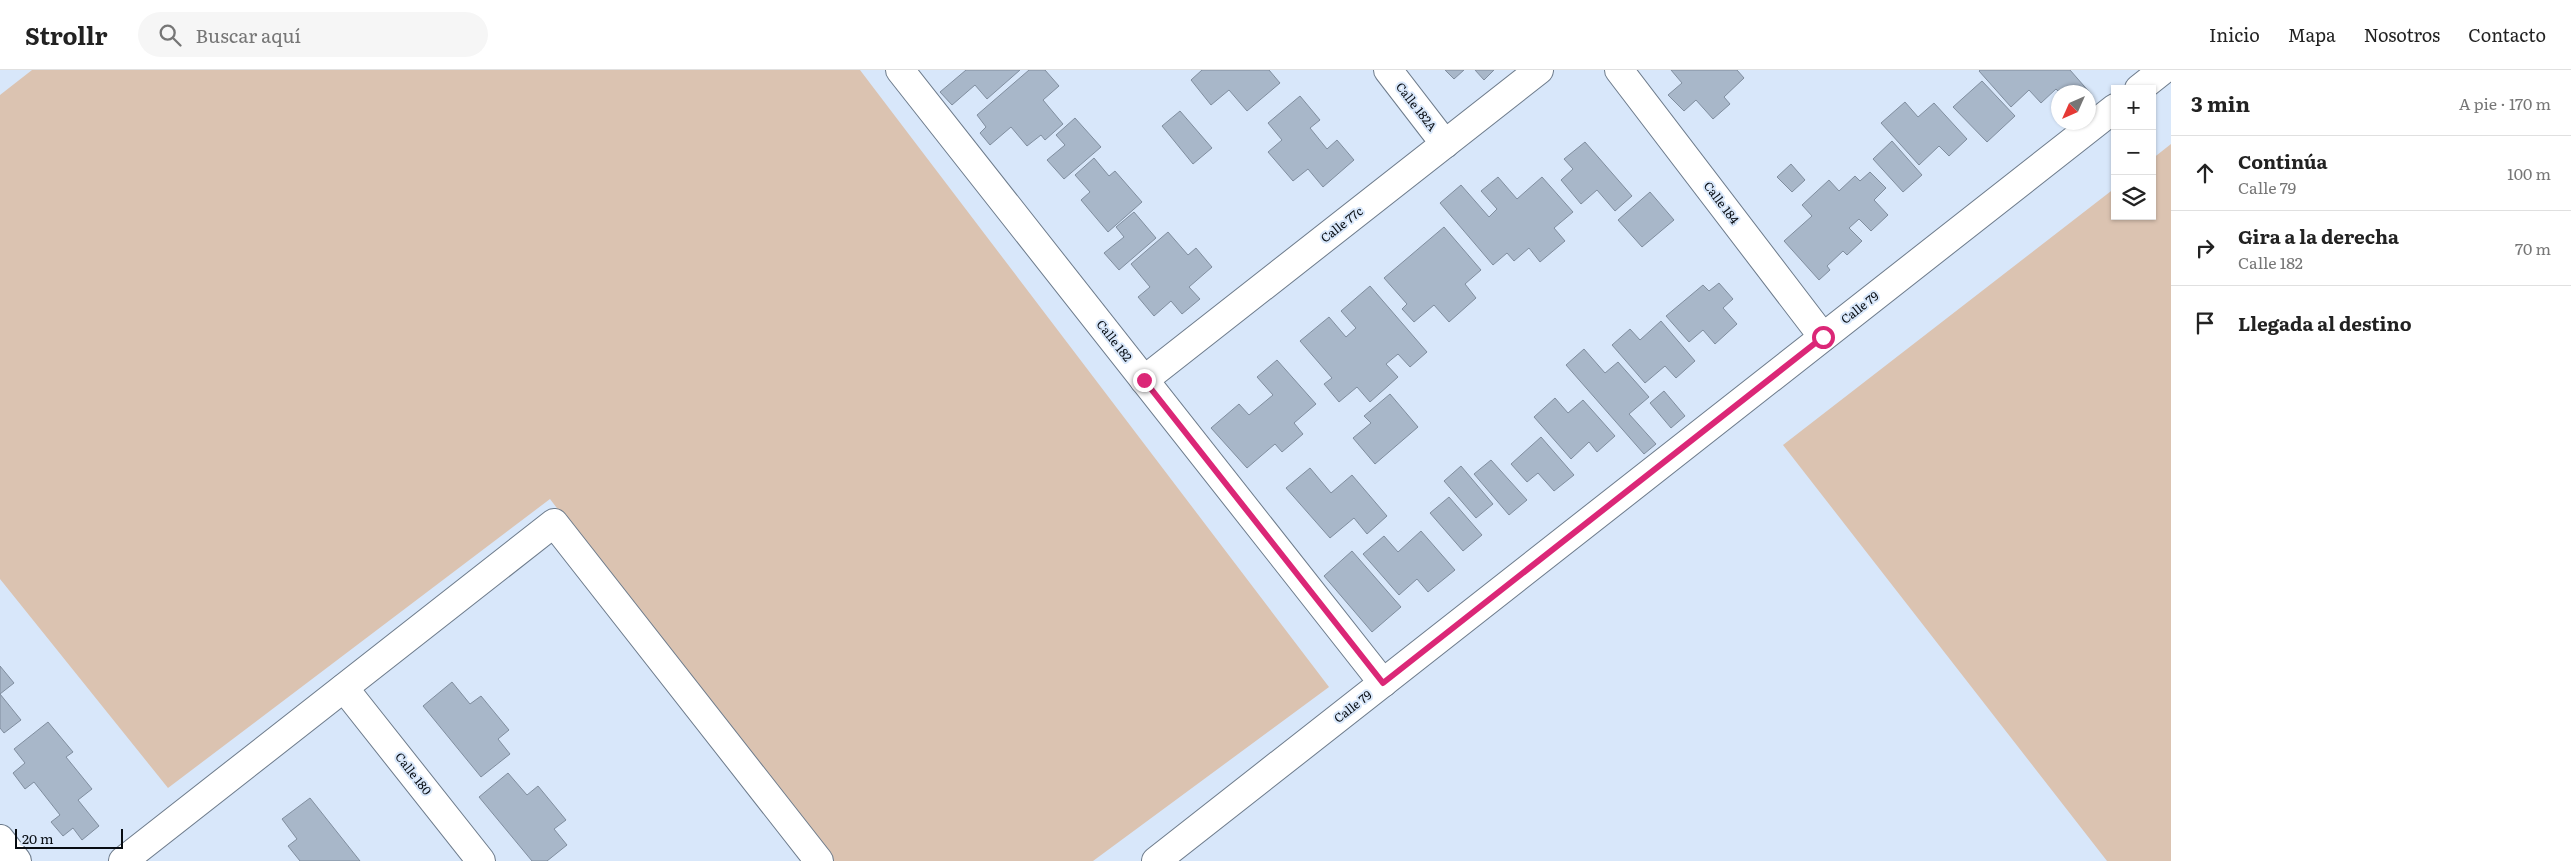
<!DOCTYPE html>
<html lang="es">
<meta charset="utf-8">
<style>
:root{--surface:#fff;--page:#f6f6f6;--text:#222;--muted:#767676;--line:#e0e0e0}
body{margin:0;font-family:Literata,serif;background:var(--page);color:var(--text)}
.controls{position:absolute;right:15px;top:15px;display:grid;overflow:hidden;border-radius:0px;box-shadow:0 1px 4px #0004}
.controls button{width:45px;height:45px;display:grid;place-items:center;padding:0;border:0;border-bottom:1px solid var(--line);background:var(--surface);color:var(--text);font:25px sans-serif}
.compass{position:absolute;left:2051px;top:15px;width:45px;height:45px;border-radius:50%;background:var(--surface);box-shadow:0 1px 4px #0004;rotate:225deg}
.scale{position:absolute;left:15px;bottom:12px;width:108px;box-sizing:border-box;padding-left:5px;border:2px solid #070c12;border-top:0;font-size:14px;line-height:18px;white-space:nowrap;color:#070c12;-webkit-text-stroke:4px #d8e7fa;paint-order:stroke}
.stop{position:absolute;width:15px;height:15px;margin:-11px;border:4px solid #db2777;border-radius:50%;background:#fff}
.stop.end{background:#db2777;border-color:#fff;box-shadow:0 1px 5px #0008}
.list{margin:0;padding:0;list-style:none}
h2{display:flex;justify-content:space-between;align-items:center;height:65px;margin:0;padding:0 20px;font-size:21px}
h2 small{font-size:16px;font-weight:400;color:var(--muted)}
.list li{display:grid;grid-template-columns:32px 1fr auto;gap:15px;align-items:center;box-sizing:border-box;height:75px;padding:0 20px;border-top:1px solid var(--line)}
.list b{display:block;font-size:19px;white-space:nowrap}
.list p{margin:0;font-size:16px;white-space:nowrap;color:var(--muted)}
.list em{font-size:16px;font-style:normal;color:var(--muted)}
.icon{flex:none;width:28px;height:28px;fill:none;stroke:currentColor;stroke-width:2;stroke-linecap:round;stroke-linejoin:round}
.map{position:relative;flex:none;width:2171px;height:791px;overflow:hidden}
header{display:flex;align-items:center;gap:30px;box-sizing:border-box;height:70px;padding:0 25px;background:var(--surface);border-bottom:1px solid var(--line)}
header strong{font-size:24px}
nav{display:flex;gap:28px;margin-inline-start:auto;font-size:18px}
.search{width:350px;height:45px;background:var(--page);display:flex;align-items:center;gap:12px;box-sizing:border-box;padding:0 18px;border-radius:28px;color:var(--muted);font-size:19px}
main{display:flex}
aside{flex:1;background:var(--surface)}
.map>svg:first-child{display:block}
.green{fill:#dbc3b1}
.building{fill:#a8b7c9;stroke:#808e9f}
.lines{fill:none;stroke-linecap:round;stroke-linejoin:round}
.minor-casing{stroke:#6d7b8b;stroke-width:30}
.minor{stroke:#fff;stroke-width:28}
.route{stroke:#db2777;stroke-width:6}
.labels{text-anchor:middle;stroke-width:4;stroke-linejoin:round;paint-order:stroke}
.street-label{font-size:12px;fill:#070c12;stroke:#d8e7fa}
</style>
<header>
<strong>Strollr</strong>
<div class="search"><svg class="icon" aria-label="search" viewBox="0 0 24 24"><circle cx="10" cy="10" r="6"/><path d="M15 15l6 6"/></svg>Buscar aquí</div>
<nav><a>Inicio</a><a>Mapa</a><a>Nosotros</a><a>Contacto</a></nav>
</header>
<main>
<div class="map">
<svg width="2171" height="791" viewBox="0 0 2171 791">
<rect width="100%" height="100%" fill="#d8e7fa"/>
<g class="green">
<polygon points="32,0 860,0 1329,617 1093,791 825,791 550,429 168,718 0,509 0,25"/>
<polygon points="2171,74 2171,791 2107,791 1783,375 2115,118 2115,146 2152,146 2152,89"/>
</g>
<g class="building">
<polygon points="966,0 1020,0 987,29 975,15 952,35 940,22"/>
<polygon points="1029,0 1045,0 1059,16 1043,30 1063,54 1045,70 1041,65 1027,76 1011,57 990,75 980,63 986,57 977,45"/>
<polygon points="1202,0 1269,0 1280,13 1247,41 1229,20 1211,35 1191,10"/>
<polygon points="1445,0 1464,0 1454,9"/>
<polygon points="1475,0 1494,0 1484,10"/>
<polygon points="1671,0 1737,0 1744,8 1724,27 1730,34 1713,49 1696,30 1684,41 1668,25 1682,13"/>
<polygon points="1980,0 2070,0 2091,24 2088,27 2088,22 2059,22 2056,19 2041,33 2029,20 2011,37 1979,1"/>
<polygon points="1982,11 2015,46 1987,72 1953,37"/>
<polygon points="1300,26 1320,50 1310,58 1327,79 1337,70 1354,90 1323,117 1308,99 1293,111 1268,82 1282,70 1268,53"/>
<polygon points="1905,32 1918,47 1934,33 1967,69 1949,86 1939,76 1919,95 1881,53"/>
<polygon points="1180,41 1212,78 1193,94 1162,56"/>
<polygon points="1075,48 1101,77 1064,109 1047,90 1065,75 1056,65"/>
<polygon points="1892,71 1922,105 1903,122 1873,89"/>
<polygon points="1585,72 1632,126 1615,141 1597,120 1581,134 1561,110 1573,99 1564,89"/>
<polygon points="1094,88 1109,106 1115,101 1142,132 1108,162 1081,130 1090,122 1075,105"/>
<polygon points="1791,94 1805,110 1792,122 1777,107"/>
<polygon points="1870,102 1886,118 1874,130 1888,145 1871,161 1859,149 1849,158 1862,171 1847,185 1843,181 1827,196 1830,200 1819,210 1784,171 1812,146 1802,135 1829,110 1839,121 1855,106 1860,111"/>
<polygon points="1498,107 1517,129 1542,107 1573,142 1554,158 1565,171 1540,192 1529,178 1514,191 1507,183 1493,195 1440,133 1461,115 1489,147 1497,139 1481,121"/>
<polygon points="1650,122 1674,150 1642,177 1618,150"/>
<polygon points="1134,142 1156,168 1119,200 1104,183 1124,167 1116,157"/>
<polygon points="1444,157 1481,200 1465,214 1476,228 1449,252 1434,235 1414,252 1402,239 1407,234 1384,208"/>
<polygon points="1168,162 1188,185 1196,178 1212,197 1189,217 1200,229 1182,244 1171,231 1154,246 1138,227 1150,217 1131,194"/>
<polygon points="1719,213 1733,229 1723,238 1737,254 1715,274 1703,260 1689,272 1666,246 1703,215 1709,221"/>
<polygon points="1370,216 1427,282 1410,297 1398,284 1386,294 1398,307 1370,332 1357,317 1339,332 1324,314 1332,308 1300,271 1329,247 1346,267 1356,258 1341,241"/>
<polygon points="1661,251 1695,291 1676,308 1665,296 1645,313 1612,275 1630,259 1640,270"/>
<polygon points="1584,279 1605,303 1618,292 1649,327 1629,344 1656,374 1644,384 1566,295"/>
<polygon points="1277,290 1316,334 1294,353 1303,364 1282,382 1275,374 1247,398 1211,358 1239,334 1249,345 1273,325 1257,307"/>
<polygon points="1664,321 1685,346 1671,358 1650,333"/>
<polygon points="1390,324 1418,357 1375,394 1353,368 1371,353 1364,346"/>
<polygon points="1555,328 1568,343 1583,330 1615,366 1597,382 1589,372 1571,389 1534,347"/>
<polygon points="1541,367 1574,405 1554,421 1538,403 1527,412 1511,394"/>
<polygon points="1491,390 1527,430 1509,445 1474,404"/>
<polygon points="1461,396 1493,434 1476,448 1444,411"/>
<polygon points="1310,398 1331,423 1352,405 1387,446 1367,464 1354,448 1330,468 1286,418"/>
<polygon points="1449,427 1482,465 1463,481 1430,443"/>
<polygon points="1421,461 1455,500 1428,522 1417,509 1399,525 1363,484 1384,466 1398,482"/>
<polygon points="1352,481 1401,537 1372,562 1324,506"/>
<polygon points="0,596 14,613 0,624"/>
<polygon points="452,612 470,634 481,626 509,660 498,669 510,684 481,707 423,636"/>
<polygon points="0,624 21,650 4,663 0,658"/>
<polygon points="48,652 73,682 66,687 92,719 78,730 99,756 82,770 73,758 63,766 51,752 60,745 34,712 25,719 13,703 25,693 14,679"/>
<polygon points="508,703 527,725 538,716 566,750 554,759 567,775 547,791 532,791 479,727"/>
<polygon points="310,728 360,791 300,791 288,776 297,769 282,749"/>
</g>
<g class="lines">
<g class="minor-casing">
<g id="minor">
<polyline points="900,0 1383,613"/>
<polyline points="1388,0 1445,74"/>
<polyline points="1619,0 1823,267"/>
<polyline points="2139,19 2163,0"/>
<polyline points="1144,310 1539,0"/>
<polyline points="344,618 481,791"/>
<polyline points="0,769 17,791"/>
<polyline points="123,791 554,453 819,791"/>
<polyline points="1156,791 2115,38"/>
</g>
</g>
<use href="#minor" class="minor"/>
</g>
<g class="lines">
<polyline class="route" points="1144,310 1383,613 1823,267"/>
</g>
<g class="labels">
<g class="street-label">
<text transform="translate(1416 37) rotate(52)" y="4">Calle 182A</text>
<text transform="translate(1721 133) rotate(53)" y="4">Calle 184</text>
<text transform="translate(1342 155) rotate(-38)" y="4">Calle 77c</text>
<text transform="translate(1860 238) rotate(-38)" y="4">Calle 79</text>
<text transform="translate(1114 271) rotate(52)" y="4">Calle 182</text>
<text transform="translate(1353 637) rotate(-38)" y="4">Calle 79</text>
<text transform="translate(413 704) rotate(52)" y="4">Calle 180</text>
</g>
</g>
</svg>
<div class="controls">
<button>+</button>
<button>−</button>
<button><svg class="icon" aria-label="layers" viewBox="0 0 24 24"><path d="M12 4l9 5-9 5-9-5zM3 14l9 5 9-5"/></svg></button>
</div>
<svg class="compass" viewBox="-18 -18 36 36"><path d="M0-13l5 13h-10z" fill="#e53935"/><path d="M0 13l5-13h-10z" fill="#767676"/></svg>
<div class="scale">20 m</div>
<div class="stop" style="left:1823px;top:267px"></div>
<div class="stop end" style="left:1144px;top:310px"></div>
</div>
<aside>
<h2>3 min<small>A pie · 170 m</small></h2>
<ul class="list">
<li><svg class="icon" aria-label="ahead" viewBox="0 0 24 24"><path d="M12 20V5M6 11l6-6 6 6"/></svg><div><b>Continúa</b><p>Calle 79</p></div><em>100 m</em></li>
<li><svg class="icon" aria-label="right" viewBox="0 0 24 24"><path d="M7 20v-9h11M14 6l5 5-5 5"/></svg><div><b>Gira a la derecha</b><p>Calle 182</p></div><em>70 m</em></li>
<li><svg class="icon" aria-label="arrive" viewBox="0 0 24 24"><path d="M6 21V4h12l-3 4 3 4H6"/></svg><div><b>Llegada al destino</b></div></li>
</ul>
</aside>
</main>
